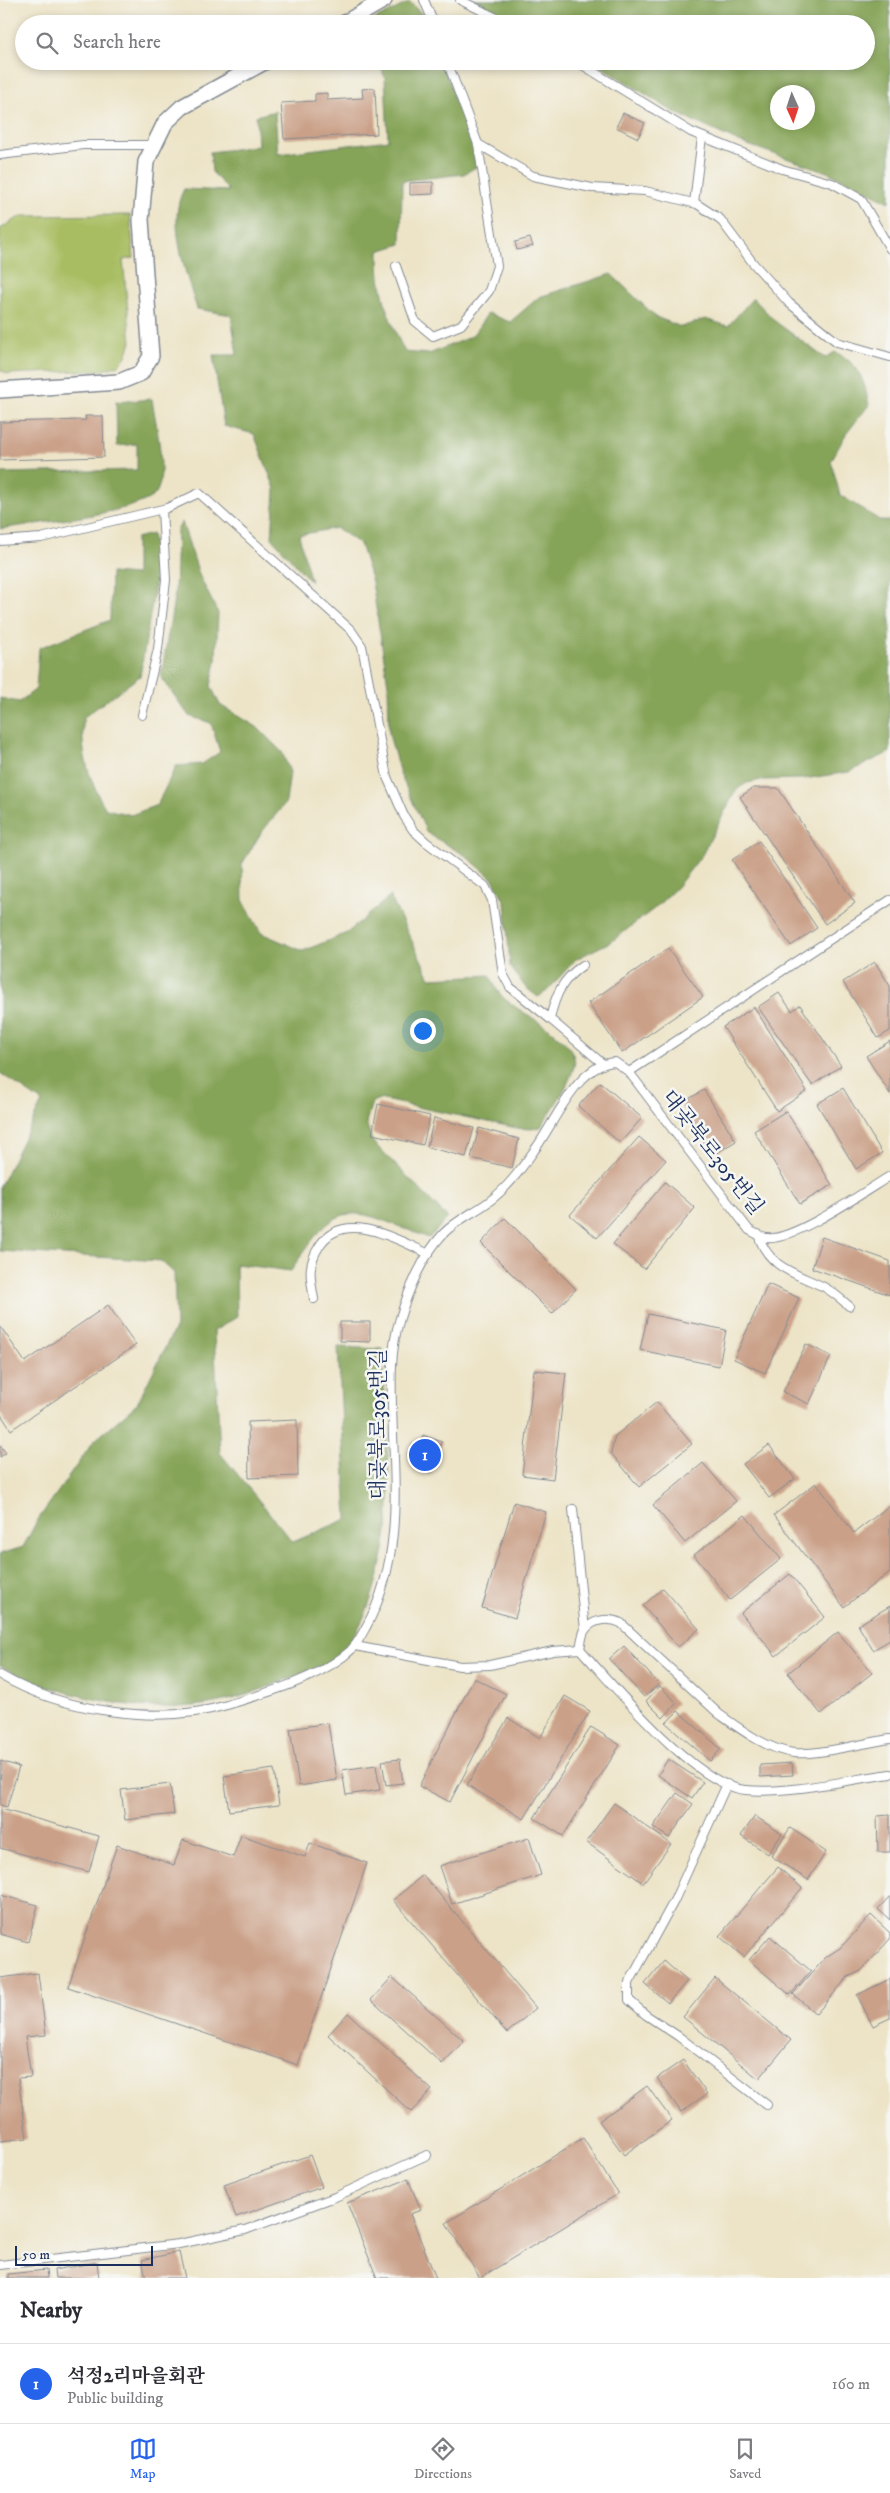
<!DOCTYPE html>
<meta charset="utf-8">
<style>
:root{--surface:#fff;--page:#f7f7f7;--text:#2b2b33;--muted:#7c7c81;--line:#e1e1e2;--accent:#2563eb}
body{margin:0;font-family:"IM FELL DW Pica","Noto Serif KR",serif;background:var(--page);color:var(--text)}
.compass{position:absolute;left:770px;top:85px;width:45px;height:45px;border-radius:50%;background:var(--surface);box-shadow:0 2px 8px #0003;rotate:177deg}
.scale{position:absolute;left:15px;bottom:12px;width:138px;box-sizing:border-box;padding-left:5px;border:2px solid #1b2f5e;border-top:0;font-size:14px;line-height:18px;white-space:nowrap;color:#1b2f5e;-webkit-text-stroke:4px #f6f6f2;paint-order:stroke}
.you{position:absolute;left:422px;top:1030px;width:18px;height:18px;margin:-12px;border:4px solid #fff;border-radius:50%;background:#1a73e8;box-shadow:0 0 0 8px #1a73e833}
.badge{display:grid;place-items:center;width:32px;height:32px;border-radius:50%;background:var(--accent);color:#fff;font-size:16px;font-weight:700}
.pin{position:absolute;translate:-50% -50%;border:2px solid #fff;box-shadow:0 1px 5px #0006}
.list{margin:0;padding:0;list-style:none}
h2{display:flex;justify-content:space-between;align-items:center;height:65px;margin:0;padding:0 20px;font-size:21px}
h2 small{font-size:16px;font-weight:400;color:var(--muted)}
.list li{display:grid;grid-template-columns:32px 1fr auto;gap:15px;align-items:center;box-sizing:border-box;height:80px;padding:0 20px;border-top:1px solid var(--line)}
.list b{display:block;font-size:19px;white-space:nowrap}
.list p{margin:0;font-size:16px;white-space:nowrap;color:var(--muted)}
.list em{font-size:16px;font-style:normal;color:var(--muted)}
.icon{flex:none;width:28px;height:28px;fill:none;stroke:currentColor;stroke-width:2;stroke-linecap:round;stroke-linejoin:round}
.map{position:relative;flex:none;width:890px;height:2278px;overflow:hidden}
.search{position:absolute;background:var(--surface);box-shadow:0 2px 8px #0003;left:15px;right:15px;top:15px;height:55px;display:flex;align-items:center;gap:12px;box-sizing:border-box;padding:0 18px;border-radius:28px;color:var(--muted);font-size:19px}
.sheet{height:145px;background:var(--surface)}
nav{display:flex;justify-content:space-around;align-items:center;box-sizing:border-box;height:70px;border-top:1px solid var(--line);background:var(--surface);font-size:14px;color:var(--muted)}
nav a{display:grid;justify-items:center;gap:2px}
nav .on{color:var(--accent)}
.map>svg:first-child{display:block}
.green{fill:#a8bd62;stroke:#627660}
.forest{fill:#86a458;stroke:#506a5b;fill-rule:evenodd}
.building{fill:#caa088}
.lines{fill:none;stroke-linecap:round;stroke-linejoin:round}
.lane-casing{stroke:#848a92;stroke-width:10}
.street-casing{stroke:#848a92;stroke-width:18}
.lane{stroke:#fff;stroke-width:8}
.street{stroke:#fff;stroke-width:15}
.labels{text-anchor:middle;stroke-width:5;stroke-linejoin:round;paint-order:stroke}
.street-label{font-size:21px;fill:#1b2f5e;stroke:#f6f6f2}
</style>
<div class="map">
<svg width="890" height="2278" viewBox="0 0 890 2278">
<rect width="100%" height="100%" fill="#f6f6f2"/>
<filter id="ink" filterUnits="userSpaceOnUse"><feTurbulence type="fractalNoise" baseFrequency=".02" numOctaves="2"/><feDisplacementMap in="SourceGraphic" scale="10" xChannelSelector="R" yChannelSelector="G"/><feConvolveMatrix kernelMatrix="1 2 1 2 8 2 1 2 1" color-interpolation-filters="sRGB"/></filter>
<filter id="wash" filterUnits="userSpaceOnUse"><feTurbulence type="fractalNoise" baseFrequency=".0096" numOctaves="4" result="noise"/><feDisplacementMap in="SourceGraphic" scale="20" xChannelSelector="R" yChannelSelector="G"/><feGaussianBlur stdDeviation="1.12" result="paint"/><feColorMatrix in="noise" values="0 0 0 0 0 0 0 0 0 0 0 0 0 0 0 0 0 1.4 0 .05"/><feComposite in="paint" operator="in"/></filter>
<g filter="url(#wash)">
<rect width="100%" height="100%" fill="#ede4c7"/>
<polygon class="green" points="130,215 134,258 123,260 131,342 126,356 119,365 103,370 8,374 0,370 0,229 21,216"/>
<g class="forest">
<path d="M473 0H890V202L827 172 739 142 674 112 592 61H866V24H523ZM778 92H808V122H778Z"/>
<polygon points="410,2 423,15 426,24 372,24 373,20"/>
<path d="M379 61H441L473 144 476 167 464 174 402 181 401 244 379 251C378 290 388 318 405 352L429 354 472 336 488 313 510 322 539 297 611 274 656 317 681 327 705 319 728 326 753 298 776 322 825 358 835 352C860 364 864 380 869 405L846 434 831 461 840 495 881 521H890V752L849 772 803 779 761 780 747 783 736 790 702 855 677 887 655 908 612 941 576 959 547 991 538 997 525 987 510 966 505 902 493 879 466 856 427 833 400 774 389 734 388 685 372 582 360 544 336 528 299 535 311 582 272 538 275 489 254 434 224 426 213 355H237L231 315 197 309C187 276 166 221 184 189L229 191 212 172 210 152 258 146 256 116 275 111 278 154 388 140 385 78Z"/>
<path d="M152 399C155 420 168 475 156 493 142 513 28 524 0 529V473L137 470V444L117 446 116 402Z"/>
<path d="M182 522 200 577 218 613 216 661 211 686 220 705 257 727 282 752 290 772 286 802 261 833 242 864 243 900 261 933 303 951 347 933 390 896 430 978 490 975C493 981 496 990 501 995 516 1013 582 1038 574 1067 568 1088 552 1109 541 1127L532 1129 517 1128 379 1099 372 1102 366 1122 372 1141 448 1218 429 1238C351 1209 341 1192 291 1271L236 1264 237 1317 214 1331 220 1453 293 1542 347 1519 338 1347 383 1349C381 1420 399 1493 381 1563 374 1593 364 1626 344 1650 332 1664 308 1671 291 1678 268 1687 244 1697 220 1702 150 1717 62 1698 0 1666V1554L23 1547 37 1521 94 1441 137 1404 176 1326 174 1273 161 1261 0 1251V1186L42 1102 0 1073V698L19 702 36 689 39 648 110 620 111 573 136 575V538L152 534 158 567 140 676 84 717C79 748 89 782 106 809L131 815 157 805 176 766 202 764 220 752 211 723 189 716 161 677 175 593 177 530Z"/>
</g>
<g id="blocks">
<g class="building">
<polygon points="375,88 377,134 284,139 281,103 315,101 315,94 327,93 327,100 363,98 362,89"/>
<polygon points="623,113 645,123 638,138 616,127"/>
<polygon points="433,182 433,194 410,195 410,183"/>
<polygon points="530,238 533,246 517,250 515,242"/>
<polygon points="85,416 103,416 104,457 0,460 0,422 86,420"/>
<polygon points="753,788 778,788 855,903 825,924 740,797"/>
<polygon points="759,841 817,928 791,946 732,860"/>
<polygon points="668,948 703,997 622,1053 588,1003"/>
<polygon points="875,962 890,986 890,1031 878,1038 843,982"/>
<polygon points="779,993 792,1011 800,1005 841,1066 812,1085 758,1007"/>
<polygon points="754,1007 807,1091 777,1111 723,1027"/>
<polygon points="890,1041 890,1094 866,1056"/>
<polygon points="600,1082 642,1118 620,1143 578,1106"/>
<polygon points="843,1088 882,1153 856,1169 817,1104"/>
<polygon points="704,1090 736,1141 712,1156 680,1104"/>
<polygon points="378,1104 430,1116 423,1145 372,1134"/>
<polygon points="786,1111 832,1185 800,1204 754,1131"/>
<polygon points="434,1118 474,1128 466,1157 427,1147"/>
<polygon points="479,1128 519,1139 512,1168 471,1158"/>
<polygon points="639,1137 666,1160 597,1238 570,1215"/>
<polygon points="665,1182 695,1208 644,1269 613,1244"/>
<polygon points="505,1218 576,1289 552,1314 481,1243"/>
<polygon points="822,1237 890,1261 890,1295 812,1268"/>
<polygon points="768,1284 799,1298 765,1373 734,1359"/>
<polygon points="108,1305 136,1345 11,1430 0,1413 0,1326 25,1362"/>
<polygon points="648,1314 726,1330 719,1366 640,1350"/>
<polygon points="340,1322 370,1322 370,1342 340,1341"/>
<polygon points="806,1344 831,1356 809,1404 783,1392"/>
<polygon points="534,1370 566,1373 553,1479 522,1475"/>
<polygon points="657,1402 692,1444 639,1487 611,1453 615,1436"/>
<polygon points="297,1420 298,1476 249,1478 248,1422"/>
<polygon points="423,1435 442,1442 431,1473 413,1466 417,1457 408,1454 412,1444 419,1447"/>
<polygon points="0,1445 6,1453 0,1457"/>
<polygon points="769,1445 795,1479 769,1498 743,1464"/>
<polygon points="703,1463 736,1501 685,1543 653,1505"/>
<polygon points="816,1483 854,1533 890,1505 890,1572 844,1607 774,1515"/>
<polygon points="514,1502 546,1512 515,1618 482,1608"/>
<polygon points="745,1515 781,1559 730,1600 694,1555"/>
<polygon points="790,1574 825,1617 776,1656 741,1613"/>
<polygon points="663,1588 699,1629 678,1647 643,1606"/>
<polygon points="890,1606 890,1640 873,1650 858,1625"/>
<polygon points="838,1632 872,1673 821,1714 788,1673"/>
<polygon points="624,1646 659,1684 644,1697 609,1659"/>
<polygon points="474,1678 506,1694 450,1802 419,1786"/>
<polygon points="660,1686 677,1703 663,1718 646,1701"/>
<polygon points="565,1696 590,1711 524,1819 467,1785 508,1718 540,1738"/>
<polygon points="678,1711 721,1749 710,1761 666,1723"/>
<polygon points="328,1723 337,1780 299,1786 290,1729"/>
<polygon points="591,1727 620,1745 563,1836 534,1818"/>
<polygon points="400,1759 403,1783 386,1785 382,1761"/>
<polygon points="668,1759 703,1782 692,1798 658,1775"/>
<polygon points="1,1761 19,1767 7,1807 0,1805"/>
<polygon points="792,1763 793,1775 760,1777 760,1765"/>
<polygon points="376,1765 380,1790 346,1795 342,1770"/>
<polygon points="274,1769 279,1805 229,1811 224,1776"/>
<polygon points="170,1784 174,1814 125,1820 121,1790"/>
<polygon points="677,1793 693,1804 669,1838 653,1827"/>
<polygon points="614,1803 671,1844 643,1883 586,1842"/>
<polygon points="0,1809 99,1836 89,1872 0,1848"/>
<polygon points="890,1815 890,1852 878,1852 877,1816"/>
<polygon points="755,1816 782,1834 768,1854 741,1836"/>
<polygon points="790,1828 826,1852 808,1880 771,1856"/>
<polygon points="241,1835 305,1857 310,1843 367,1863 298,2065 68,1987 117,1845 174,1865 183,1840 233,1857"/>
<polygon points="529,1838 541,1875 452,1904 439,1866"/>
<polygon points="778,1867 802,1888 744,1957 719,1936"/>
<polygon points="423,1875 536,2008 507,2033 393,1900"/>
<polygon points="0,1895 38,1905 28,1942 0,1934"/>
<polygon points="890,1896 890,1920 878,1909"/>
<polygon points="871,1915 890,1933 890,1939 861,1971 848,1977 816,2014 793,1994 826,1957 840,1948"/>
<polygon points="770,1936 811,1971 790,1995 749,1960"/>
<polygon points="664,1961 687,1981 668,2003 645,1984"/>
<polygon points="38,1973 46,2035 25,2037 31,2077 18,2078 27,2138 0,2141 0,1978"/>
<polygon points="392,1977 464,2041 442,2064 371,2000"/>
<polygon points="715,1978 791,2040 759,2079 683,2017"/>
<polygon points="890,1979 890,2018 873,2026 857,1995"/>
<polygon points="348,2013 432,2090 411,2112 328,2035"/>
<polygon points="683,2060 707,2094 681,2112 657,2078"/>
<polygon points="647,2086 672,2120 624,2155 599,2121"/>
<polygon points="583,2138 618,2194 480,2278 446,2223"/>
<polygon points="310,2155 322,2187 236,2217 224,2185"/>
<polygon points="408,2179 421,2210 410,2214 436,2278 377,2278 347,2203"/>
<polygon points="179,2252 185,2278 146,2278 142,2260"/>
<polygon points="97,2262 99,2278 55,2278 54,2270"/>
<polygon points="46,2270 47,2278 8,2278 8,2274"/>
</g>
</g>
</g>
<g filter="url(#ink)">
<use href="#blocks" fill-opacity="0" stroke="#848a92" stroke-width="1"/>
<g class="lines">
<g class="lane-casing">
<g id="lane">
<polyline points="424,0 434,24"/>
<polyline points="460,0 509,24"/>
<polyline points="576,61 691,132 782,169 832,183 861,199 890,249"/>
<polyline points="478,144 533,176 592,188 645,191 697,204 720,219 753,263 789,303 837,342 890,357"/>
<polyline points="0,155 83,145 154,145"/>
<polyline points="694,203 702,137"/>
<polyline points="396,266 415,321 433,336 461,325 489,291 497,266 478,144 447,61"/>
<polyline points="0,541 41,538 167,508 199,493 351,630 362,646 387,777 404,816 413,830 426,842 485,886 492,900 503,974 510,987 550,1019"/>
<polyline points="142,715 158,649 166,580 162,510"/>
<path d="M583 965C562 979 555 996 550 1019L602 1063"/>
<polyline points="629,1072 890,900"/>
<path d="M758 1234C768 1268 795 1273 824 1287 833 1292 841 1299 849 1306"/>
<path d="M314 1299C310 1276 307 1265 320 1245 345 1208 400 1241 429 1254"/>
<polyline points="573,1509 585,1630"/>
<path d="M355 1646 460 1666 490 1665 553 1651 580 1649C613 1685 697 1787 746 1790 788 1794 847 1780 890 1774"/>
<path d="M580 1649C581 1644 582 1634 585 1630 594 1618 610 1618 621 1623L719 1714C740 1729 768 1750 794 1753 820 1755 863 1743 890 1739"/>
<path d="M0 1675C61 1711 158 1726 227 1705 266 1693 311 1681 344 1656 355 1648 360 1638 366 1627 399 1567 396 1500 393 1435 392 1396 388 1356 400 1318 408 1291 423 1255 443 1234 456 1220 472 1214 487 1203 508 1188 521 1169 536 1148 556 1120 578 1064 615 1062L629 1072 749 1230C754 1232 761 1238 767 1238 792 1242 867 1190 890 1176"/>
<polyline points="727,1784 674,1901 629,1983 629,2000 646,2015 678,2036 767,2105"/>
<polyline points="0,2265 179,2244 245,2230 335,2197 427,2155"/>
</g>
</g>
<g class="street-casing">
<g id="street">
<polyline points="343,24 384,0"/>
<polyline points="0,390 119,382 141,373 151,356 141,220 146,162 165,123 182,107 266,61"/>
</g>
</g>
<use href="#lane" class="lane"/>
<use href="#street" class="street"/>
</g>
</g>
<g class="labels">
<g class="street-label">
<text transform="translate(713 1152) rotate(52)" y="7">대곶북로305번길</text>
<text transform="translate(378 1424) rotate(-90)" y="7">대곶북로305번길</text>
</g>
</g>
</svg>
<svg class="compass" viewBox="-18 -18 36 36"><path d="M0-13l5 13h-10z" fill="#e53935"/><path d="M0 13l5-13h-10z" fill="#7c7c81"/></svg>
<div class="scale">50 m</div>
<div class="you"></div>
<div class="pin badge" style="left:425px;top:1455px">1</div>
<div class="search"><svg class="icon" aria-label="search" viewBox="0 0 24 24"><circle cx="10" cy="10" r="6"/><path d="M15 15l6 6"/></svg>Search here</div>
</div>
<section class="sheet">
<h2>Nearby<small></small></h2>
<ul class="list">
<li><span class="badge">1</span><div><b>석정2리마을회관</b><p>Public building</p></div><em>160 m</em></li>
</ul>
</section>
<nav>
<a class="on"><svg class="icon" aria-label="map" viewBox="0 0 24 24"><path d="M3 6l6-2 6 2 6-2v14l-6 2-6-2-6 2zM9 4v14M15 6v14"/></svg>Map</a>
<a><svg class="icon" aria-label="directions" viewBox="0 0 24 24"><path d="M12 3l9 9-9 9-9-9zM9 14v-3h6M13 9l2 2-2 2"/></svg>Directions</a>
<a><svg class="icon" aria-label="saved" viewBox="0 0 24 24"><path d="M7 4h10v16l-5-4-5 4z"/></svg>Saved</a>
</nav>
